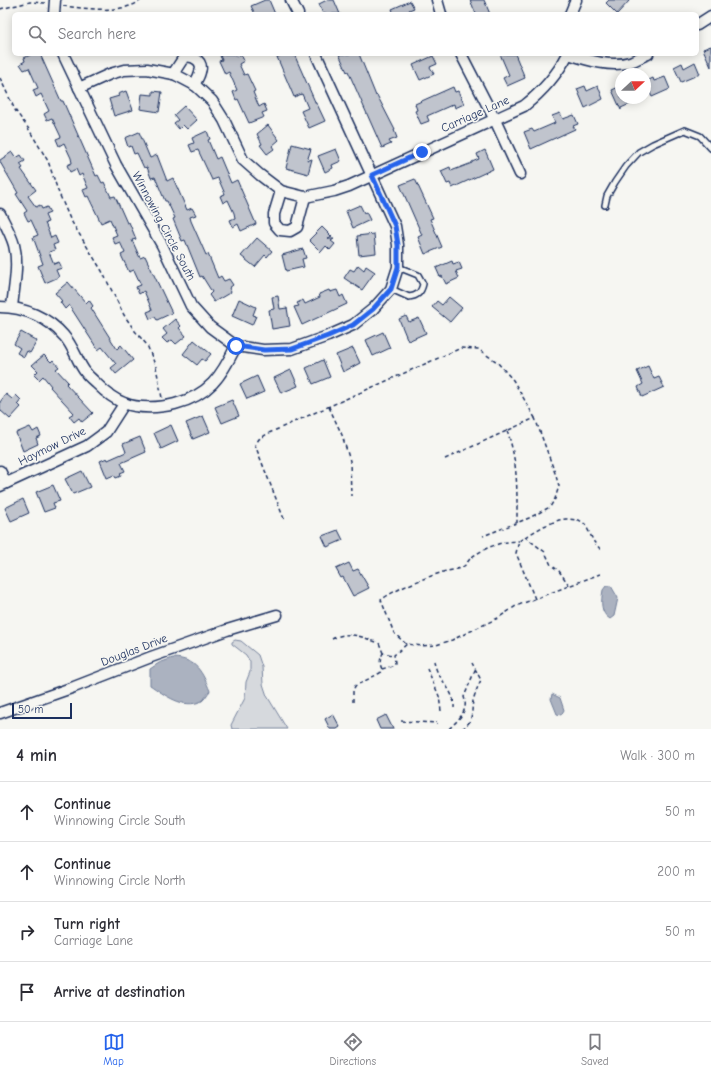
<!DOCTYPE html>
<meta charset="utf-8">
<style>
:root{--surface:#fff;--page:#f2f2f3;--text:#2b2b33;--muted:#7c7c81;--line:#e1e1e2;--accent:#2563eb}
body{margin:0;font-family:"Comic Neue",sans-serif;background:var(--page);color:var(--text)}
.compass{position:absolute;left:615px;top:68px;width:36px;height:36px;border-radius:50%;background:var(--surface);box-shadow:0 2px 10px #0003;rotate:68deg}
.scale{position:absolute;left:12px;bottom:10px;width:60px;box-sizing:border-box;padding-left:4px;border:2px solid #1b2f5e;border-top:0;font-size:11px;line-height:14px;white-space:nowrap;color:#1b2f5e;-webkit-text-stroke:3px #f6f6f2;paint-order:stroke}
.stop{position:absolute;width:12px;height:12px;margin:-9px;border:3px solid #2563eb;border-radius:50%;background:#fff}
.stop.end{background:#2563eb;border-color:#fff;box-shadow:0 1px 4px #0008}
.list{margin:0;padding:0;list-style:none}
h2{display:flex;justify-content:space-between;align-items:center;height:52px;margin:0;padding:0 16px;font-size:17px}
h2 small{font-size:13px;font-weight:400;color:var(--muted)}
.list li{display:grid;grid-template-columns:26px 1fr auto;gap:12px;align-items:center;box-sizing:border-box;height:60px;padding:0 16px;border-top:1px solid var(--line)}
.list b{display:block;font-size:15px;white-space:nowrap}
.list p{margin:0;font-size:13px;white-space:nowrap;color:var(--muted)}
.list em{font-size:13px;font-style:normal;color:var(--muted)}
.icon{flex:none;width:22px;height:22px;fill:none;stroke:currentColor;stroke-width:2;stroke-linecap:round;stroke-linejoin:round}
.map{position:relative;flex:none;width:711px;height:729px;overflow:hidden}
.search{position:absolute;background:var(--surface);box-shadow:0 2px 10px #0003;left:12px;right:12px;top:12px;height:44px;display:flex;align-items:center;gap:10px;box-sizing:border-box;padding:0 14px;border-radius:6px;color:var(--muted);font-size:15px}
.sheet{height:292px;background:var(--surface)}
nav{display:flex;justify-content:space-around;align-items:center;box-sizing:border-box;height:56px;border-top:1px solid var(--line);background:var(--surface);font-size:11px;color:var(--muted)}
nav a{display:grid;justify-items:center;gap:2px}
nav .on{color:var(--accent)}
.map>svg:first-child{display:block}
.green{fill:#d6d9dd;stroke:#78849e}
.water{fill:#abb2c0;stroke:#717e99}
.building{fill:#c0c4cd;stroke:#1b2f5e}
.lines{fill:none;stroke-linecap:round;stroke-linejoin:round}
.service-casing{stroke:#1b2f5e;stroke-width:8}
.minor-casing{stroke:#1b2f5e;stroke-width:13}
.path{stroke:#1b2f5e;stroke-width:1.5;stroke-dasharray:4 3;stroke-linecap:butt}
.service{stroke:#f6f6f2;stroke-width:5}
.minor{stroke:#f6f6f2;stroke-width:10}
.route{stroke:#2563eb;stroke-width:5}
.labels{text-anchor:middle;stroke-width:3.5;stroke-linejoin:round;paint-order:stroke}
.street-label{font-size:12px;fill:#1b2f5e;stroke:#f6f6f2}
</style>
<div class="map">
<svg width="711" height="729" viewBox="0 0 711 729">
<rect width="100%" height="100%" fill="#f6f6f2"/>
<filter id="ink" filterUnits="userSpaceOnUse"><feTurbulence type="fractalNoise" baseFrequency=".025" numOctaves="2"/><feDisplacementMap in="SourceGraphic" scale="8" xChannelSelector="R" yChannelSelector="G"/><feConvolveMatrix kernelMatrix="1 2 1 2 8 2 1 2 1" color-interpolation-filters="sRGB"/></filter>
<g filter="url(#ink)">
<polygon class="green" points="235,640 241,641 258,655 262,667 263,684 267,696 287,729 232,729 231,725 245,698 246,682 250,672 250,662 246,655 232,644 232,642"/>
<g class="water">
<path d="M606 586H611L618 598 614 616 610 619C600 613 601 601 603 590Z"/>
<path d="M173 658C197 659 202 672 210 691 207 694 205 699 202 701 183 710 165 695 150 685V669L159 663Z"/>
<polygon points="552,694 560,698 564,710 561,715 557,714 551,699"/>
</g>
<g class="building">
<polygon points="265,0 269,0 275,14 255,14 251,6"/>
<polygon points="327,0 334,0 340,14 323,14 319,4"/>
<polygon points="470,0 484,0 490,14 476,14"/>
<polygon points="609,0 630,0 617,14 606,3"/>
<polygon points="410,1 414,8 409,10 411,14 394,14 392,9"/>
<polygon points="711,46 711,67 703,49"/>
<polygon points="32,54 40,54 61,101 63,101 96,176 98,175 102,183 104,182 111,197 115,196 127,223 129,222 136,239 132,240 140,258 145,256 172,313 157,320 155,317 150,319 147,312 152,310 144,291 139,294 136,287 141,285 134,270 129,272 121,255 125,253 120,242 115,244 112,237 117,235 110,219 101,223 88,196 86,197 83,190 88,188 82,174 79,176 76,169 70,172 67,165 72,163 71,158 64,143 59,146 56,139 61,137 52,118 47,120 44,114 49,111 41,94 36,97 33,90 38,88 29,68 24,70 20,64 25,61 24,58"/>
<polygon points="224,54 234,54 236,57 241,54 244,61 239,64 244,75 247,74 255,91 253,92 259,107 264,104 267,111 262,113 264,117 249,123 238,99 236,100 233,92 237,90 229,72 225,74 219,61 222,60 220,56"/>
<polygon points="284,54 294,54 316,104 317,104 325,121 309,128 301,111 308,108 302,94 294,97 277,57"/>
<polygon points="339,54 359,54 376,96 377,95 395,130 394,130 397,138 389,141 391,144 382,148 348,71 347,72"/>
<polygon points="500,54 515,54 525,78 507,86 503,78 509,75"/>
<polygon points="433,56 437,64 430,67 434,74 420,80 413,65"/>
<polygon points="695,62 700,74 681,82 674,67 682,63 684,68"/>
<polygon points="665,77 670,89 652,97 645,82 653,78 654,81"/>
<polygon points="585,86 587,91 598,86 603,99 585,108 577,89"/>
<polygon points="621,86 621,98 643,98 621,108 621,110 612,90"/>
<polygon points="453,87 455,92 458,91 464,104 455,108 454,104 427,116 429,121 421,124 415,111 417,110 415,104"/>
<polygon points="126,91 133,110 114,116 109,99 119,96 118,94"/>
<polygon points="153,91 162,92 159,112 140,109 142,94 153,95"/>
<polygon points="184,106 197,120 187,129 183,125 179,129 174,123 178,120 174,115"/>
<polygon points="560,113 563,119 574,115 578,124 573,126 575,129 531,149 524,132 532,129 534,132 555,123 552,116"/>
<polygon points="268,125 279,140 272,146 274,149 267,154 260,145 262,144 257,134"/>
<polygon points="207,131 210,139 208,140 216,159 220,157 231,183 237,180 256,224 241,231 238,224 233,227 230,220 235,218 234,213 228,200 223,203 220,196 225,194 218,178 212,180 198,150 192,152 189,145 194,143 192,138"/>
<polygon points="139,132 150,158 157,155 167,181 173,178 187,210 192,208 196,215 190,217 191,221 206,255 208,254 218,278 221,276 224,281 229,279 233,285 229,288 231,292 214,302 209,295 212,292 202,276 200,277 185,240 182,241 173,219 175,218 167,201 165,201 155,177 151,178 147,167 144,168 137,153 134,154 131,146 128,147 125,138"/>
<polygon points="292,144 311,149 307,161 312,159 308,174 286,168"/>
<polygon points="336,149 341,161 332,165 333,168 325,172 318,156"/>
<polygon points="485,150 493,169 452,188 450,183 447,184 441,171 450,167 451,171 472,163 472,162 479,159 477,154"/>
<polygon points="12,152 16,158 21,155 25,161 20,164 23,168 21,169 36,190 28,196 36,207 40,205 42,209 47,207 50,213 45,215 48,222 45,223 51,238 55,236 58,243 53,245 55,250 49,252 54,264 59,262 62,268 56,270 59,277 45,283 38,266 43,264 33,237 38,235 31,220 28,221 24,213 27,211 16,194 18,193 0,162 0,160"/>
<polygon points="415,179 433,218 430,219 442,247 425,254 418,237 422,235 400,185"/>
<polygon points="360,205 364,213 366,212 370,220 353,228 346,211"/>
<polygon points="322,227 332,237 328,239 334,239 331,241 335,244 330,250 326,246 321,252 309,240"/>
<polygon points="374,234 376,253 359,255 357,236"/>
<polygon points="257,238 272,251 267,257 265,255 255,267 241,256"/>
<polygon points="303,249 306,258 302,259 304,267 286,271 282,255"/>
<polygon points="452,261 453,264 459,262 462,269 456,271 459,278 446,284 442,276 440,277 436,268"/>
<polygon points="358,265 364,270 366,266 375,272 362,290 344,278 350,269 354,271"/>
<polygon points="68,282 86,303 89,300 93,306 91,308 117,349 121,345 133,360 116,374 111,368 116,364 102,347 98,350 69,305 65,309 60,302 62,301 55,293"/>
<polygon points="329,290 330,292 337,290 340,297 343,295 347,304 302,325 294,307 299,306 297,303 303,300 305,304 320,297 319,294"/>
<polygon points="278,296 280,309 287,308 290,326 272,329 269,310 274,309 272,297"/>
<polygon points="449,297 462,308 450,322 432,307 437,301 442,305"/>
<polygon points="239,299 256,307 253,315 256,316 252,325 232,316"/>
<polygon points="406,316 409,322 419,318 426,333 408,341 399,319"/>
<polygon points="175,319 181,326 179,328 186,336 176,344 172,340 167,343 162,338 167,334 163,329"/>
<polygon points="21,332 37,341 30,353 27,351 24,357 17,353 20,348 14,344"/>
<polygon points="383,332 390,348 373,356 366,340"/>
<polygon points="194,340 211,354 205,361 202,359 197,365 183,354"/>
<polygon points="353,348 360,363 343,372 336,355"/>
<polygon points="44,355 51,362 53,360 59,367 56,369 68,382 66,384 93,413 82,422 79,418 74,422 69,416 74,413 50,387 51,386 43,376 39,380 34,375 38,371 32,365"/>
<polygon points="323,360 330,377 313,384 306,368"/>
<polygon points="648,366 654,379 659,377 664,387 642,397 638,387 643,384 637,371"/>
<polygon points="291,370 298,386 281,393 274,378"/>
<polygon points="257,376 264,392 247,399 240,384"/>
<polygon points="6,394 12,399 16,395 21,400 18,404 21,407 10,419 0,410 0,402"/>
<polygon points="232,400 239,416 222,423 215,407"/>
<polygon points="203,416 210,432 193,439 186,423"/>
<polygon points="171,425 178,441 161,449 154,433"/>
<polygon points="30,427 33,432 38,429 41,436 36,438 38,444 23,451 16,433"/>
<polygon points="140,437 146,452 121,463 125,471 120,473 121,476 116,478 114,475 107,478 100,461 107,458 108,460 126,452 123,444"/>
<polygon points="82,471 90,487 73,494 65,479"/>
<polygon points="53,485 60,501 53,503 55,508 44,512 36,492"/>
<polygon points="23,499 29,513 11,521 5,508"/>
<polygon points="338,530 343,540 327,547 322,536"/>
<polygon points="349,563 353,571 358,569 369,588 353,596 343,577 341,578 336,569"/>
<polygon points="333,714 340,727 337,729 330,729 325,719"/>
<polygon points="386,715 393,729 380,729 376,720"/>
</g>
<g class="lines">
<g class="service-casing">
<g id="service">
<polyline points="605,205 607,196 615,182 626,166 639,152 653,144 685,130 700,136 711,148"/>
<path d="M391 289 409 297C417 296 421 293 423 284L418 275 398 267"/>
</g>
</g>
<g class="minor-casing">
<g id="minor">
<polyline points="291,0 298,14"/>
<polyline points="437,0 441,14"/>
<polyline points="54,14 55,0"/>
<polyline points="570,14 576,0"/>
<polyline points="697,25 711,16"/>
<polyline points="63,54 116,165 162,245 191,306 210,327 236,346 263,350 292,349 328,336 353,325 373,309 391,289 398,267 398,245 395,226 316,54"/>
<polyline points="461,54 495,120 520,174"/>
<path d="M568 54C587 60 611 68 630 62 636 60 642 56 648 54"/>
<path d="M173 74 184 57C194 55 204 62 200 72 199 77 196 81 194 85"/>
<path d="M79 88 110 74 124 70 147 69 174 74 195 85 212 101 224 120 243 160 260 175 281 191 305 197 334 191 349 186 524 106C543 91 557 75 568 54"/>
<polyline points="281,191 274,214 274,223 280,230 290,231 297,227 305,197"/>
<path d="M0 214C5 224 11 234 14 245 19 264 14 287 12 307"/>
<path d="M0 307C24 307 49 318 64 336 74 347 77 362 86 373 89 377 93 380 97 384 104 391 113 399 124 403 138 409 160 408 175 404 209 395 221 377 236 346"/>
<polyline points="0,471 6,483"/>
<polyline points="0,486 87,446 106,432 124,404"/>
<polyline points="0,713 74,687 151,657 227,630 277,615"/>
</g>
</g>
<g class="path">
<path d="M63 6C84 8 123 15 141 0"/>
<polyline points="0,9 30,2 45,3"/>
<polyline points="0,78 15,110 28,128 48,161 58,191 70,219 102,271 124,315 135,331 147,345 156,367 162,398"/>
<polyline points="329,407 342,435 350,461 351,496"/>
<path d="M507 430C518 463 517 489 517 523"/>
<polyline points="445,459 535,418 555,473 559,486 555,499 550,507 529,518 483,536"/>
<polyline points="284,519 255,445 259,439 269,433 461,348 478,349 497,362 513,380 535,418"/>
<polyline points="525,537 545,552 551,565 559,571 569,585"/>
<polyline points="535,599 516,553 519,541 525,537 544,526 559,520 566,519 579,520 585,524 594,542 601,550"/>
<path d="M332 639C350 630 361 637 379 643L383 653"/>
<path d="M406 644 394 633 381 600C393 590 427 577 443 572 449 570 458 570 464 566 467 564 469 559 472 557 486 547 502 541 519 541"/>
<path d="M434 661C435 665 436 670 438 673 444 684 455 694 454 708"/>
<polyline points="427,668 439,696 441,711"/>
<path d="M382 669C379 663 380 659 383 653L393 655"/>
<polyline points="353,702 353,691 355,686 380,673 382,669 392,666 395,663 394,655 407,644 421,646 436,645 452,640 498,618 516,606 600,574"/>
<polyline points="401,721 437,723"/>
<path d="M449 729C458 720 469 711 464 697L475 670"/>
<path d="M462 729C474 721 471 713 473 701 475 693 478 686 481 680L472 663"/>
</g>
<use href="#service" class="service"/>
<use href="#minor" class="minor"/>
</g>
</g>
<g class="lines" filter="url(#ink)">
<polyline class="route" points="236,346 264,350 292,349 328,336 353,325 373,309 391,289 398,267 398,245 395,226 372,175 422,152"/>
</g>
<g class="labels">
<g class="street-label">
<text transform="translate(475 114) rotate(-24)" y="4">Carriage Lane</text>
<text transform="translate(164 226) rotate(62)" y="4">Winnowing Circle South</text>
<text transform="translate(52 446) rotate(-26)" y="4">Haymow Drive</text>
<text transform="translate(134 650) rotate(-21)" y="4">Douglas Drive</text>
</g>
</g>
</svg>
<svg class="compass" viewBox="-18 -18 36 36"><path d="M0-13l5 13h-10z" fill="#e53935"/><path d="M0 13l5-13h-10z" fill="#7c7c81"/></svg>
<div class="scale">50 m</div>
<div class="stop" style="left:236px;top:346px"></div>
<div class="stop end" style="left:422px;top:152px"></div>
<div class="search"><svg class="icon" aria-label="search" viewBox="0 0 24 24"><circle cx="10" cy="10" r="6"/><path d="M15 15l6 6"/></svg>Search here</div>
</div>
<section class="sheet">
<h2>4 min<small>Walk · 300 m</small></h2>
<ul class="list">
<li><svg class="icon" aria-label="ahead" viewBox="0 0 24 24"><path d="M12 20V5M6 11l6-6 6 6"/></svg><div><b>Continue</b><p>Winnowing Circle South</p></div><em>50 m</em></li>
<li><svg class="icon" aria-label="ahead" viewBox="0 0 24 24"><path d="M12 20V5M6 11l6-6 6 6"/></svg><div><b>Continue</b><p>Winnowing Circle North</p></div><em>200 m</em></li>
<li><svg class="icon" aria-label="right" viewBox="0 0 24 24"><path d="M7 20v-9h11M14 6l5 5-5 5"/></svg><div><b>Turn right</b><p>Carriage Lane</p></div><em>50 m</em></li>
<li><svg class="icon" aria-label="arrive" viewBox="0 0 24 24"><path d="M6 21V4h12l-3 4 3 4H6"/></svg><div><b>Arrive at destination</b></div></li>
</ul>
</section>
<nav>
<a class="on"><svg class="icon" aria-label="map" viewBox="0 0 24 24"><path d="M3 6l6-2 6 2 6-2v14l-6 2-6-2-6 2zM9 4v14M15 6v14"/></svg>Map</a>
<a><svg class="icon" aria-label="directions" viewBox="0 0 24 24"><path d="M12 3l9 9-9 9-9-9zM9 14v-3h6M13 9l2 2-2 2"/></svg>Directions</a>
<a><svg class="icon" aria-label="saved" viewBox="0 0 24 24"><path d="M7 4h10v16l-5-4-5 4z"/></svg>Saved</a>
</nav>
